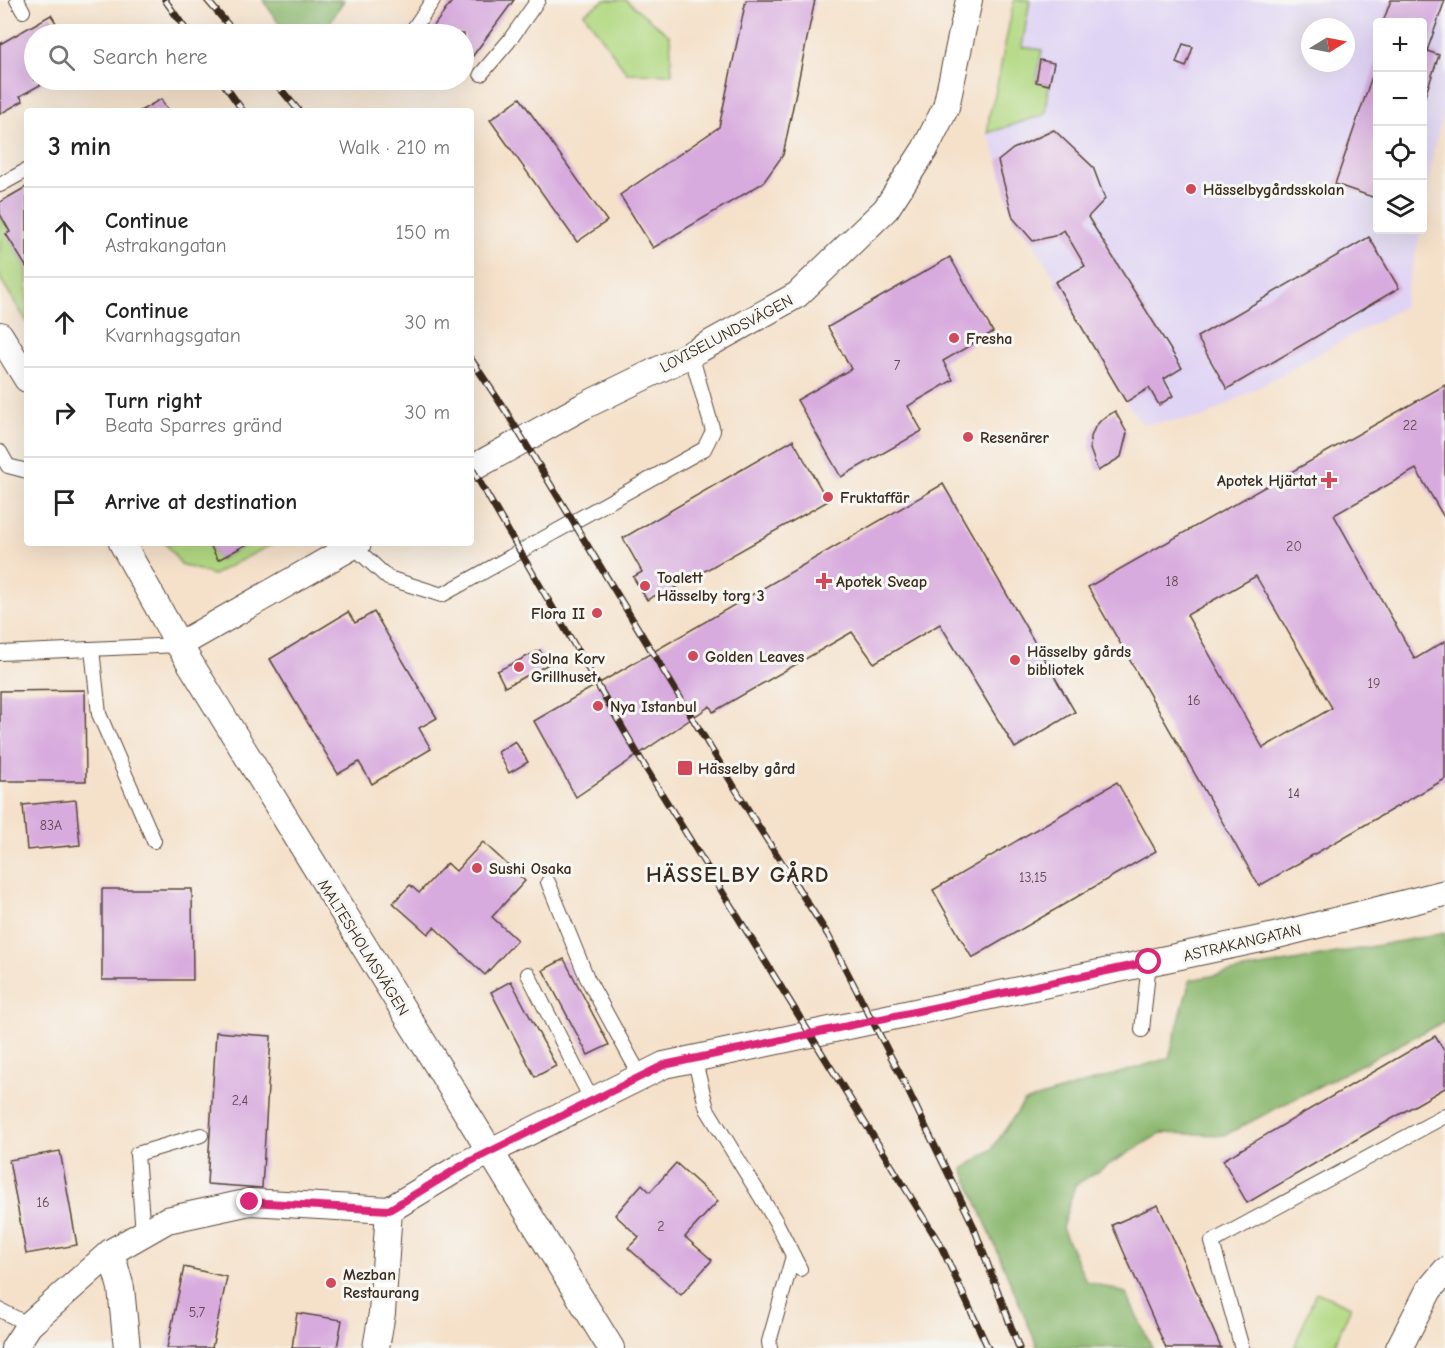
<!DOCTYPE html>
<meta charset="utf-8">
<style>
:root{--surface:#fff;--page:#f6f6f6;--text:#222;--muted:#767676;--line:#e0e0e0}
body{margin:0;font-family:"Comic Neue",sans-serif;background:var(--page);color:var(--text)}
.controls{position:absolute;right:18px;top:18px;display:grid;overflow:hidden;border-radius:6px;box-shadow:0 6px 24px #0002}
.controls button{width:54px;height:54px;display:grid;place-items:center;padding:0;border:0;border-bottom:2px solid var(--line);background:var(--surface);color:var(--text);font:30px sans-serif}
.compass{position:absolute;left:1301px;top:18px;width:54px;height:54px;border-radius:50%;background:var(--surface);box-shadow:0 6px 24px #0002;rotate:80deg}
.stop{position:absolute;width:18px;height:18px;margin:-14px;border:4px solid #db2777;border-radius:50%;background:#fff}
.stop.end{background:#db2777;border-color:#fff;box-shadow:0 2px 6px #0008}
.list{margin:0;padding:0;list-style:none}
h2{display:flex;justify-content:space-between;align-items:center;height:78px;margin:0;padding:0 24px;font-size:26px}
h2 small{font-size:20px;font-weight:400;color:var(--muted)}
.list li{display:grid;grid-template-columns:39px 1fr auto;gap:18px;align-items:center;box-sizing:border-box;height:90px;padding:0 24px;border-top:2px solid var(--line)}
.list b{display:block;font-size:22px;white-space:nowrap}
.list p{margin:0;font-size:20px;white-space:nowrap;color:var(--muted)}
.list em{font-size:20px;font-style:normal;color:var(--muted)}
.icon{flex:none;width:33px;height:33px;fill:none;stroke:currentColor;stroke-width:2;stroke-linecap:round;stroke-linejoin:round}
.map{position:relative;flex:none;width:1445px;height:1348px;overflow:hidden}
.search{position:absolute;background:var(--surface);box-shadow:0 6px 24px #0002;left:24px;top:24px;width:450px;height:66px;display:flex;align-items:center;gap:15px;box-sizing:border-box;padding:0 21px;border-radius:33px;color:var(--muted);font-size:22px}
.panel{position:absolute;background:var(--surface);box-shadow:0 6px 24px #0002;left:24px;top:108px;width:450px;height:438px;border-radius:6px}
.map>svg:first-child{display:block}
.built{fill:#e0d4f4;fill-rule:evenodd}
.green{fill:#b2d983;stroke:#768250;stroke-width:1.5}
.forest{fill:#8db971;stroke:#647248;stroke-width:1.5}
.building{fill:#d8abde;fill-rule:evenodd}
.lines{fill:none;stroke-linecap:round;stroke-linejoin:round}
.service-casing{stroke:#574538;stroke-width:16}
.minor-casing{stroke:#574538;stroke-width:28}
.service{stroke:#fff;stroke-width:14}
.minor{stroke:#fff;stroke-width:26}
.rail-casing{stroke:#3b2a1e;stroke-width:7}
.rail{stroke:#f6f6f2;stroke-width:4.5;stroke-dasharray:14;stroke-linecap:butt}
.route{stroke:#db2777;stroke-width:8}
.poi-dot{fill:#d1495b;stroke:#f6f6f2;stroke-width:2}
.labels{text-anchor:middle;stroke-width:6;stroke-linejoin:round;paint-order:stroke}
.number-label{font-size:14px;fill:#624a4e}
.poi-label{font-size:16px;font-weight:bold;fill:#3b2a1e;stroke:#f6f6f2;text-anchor:start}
.street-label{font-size:16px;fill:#3b2a1e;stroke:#f6f6f2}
.district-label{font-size:22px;font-weight:bold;letter-spacing:1.5px;fill:#3b2a1e;stroke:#f6f6f2}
</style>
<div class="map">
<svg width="1445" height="1348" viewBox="0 0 1445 1348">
<rect width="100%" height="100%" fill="#f6f6f2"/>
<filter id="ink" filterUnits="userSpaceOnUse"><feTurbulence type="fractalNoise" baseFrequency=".0167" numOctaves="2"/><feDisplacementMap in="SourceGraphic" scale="12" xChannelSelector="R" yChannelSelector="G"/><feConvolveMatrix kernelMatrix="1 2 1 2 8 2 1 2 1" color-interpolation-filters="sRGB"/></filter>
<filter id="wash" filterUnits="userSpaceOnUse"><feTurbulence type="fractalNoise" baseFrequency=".008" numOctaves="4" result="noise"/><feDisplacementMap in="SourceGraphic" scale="24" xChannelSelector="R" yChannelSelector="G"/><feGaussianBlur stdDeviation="1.35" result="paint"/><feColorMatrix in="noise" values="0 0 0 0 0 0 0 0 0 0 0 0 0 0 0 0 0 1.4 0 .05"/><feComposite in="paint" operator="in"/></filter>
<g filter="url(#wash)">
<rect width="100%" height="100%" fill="#f5e1ca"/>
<path class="built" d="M1014 0H1445V106L1434 147 1423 222 1422 22H1378V230H1421L1403 307 1203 418 1143 424 1126 402 1033 241 1013 218 998 161 988 133 989 115 995 95ZM1310 27H1346V63H1310Z"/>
<g class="green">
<polygon points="605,0 626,0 670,36 672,74 627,73 584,13"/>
<polygon points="1014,0 1030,0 1022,47 1042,50 1036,82 1049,85 1046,114 988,133 989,115 995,95"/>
<polygon points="0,214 10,232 7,234 27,268 27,322 0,278"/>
<polygon points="165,543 209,543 219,560 249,543 274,543 213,575 181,564"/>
<polygon points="1316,1292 1351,1307 1333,1348 1294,1348"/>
</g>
<g class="forest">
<polygon points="263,0 344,0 323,34 286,34"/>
<polygon points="1445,933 1445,1021 1225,1135 1161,1133 1075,1185 1062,1228 1086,1281 1126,1293 1152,1348 1038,1348 963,1169 992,1149 1024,1102 1169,1058 1190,980"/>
</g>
<g id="blocks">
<g class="building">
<polygon points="453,0 514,0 469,61 464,56 464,34 434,34 430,31"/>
<polygon points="746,0 815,0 783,155 763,183 653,248 620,195 719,127"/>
<polygon points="1391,0 1445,0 1427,51 1439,55 1423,102 1422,22 1383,22"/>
<polygon points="51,15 63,34 34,34 34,80 49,80 20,96 23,101 0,114 0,44"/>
<polygon points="1183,44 1193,47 1186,67 1176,63"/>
<polygon points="1040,60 1054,63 1049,85 1036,82"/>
<polygon points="1377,62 1378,62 1378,199 1335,184"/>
<polygon points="520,98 607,221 577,242 490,120"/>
<polygon points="161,99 168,111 140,111"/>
<polygon points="1054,130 1093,167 1105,199 1088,217 1182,368 1164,379 1173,396 1159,405 1149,388 1126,402 1055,282 1085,266 1064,230 1054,236 1033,241 1013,218 998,161 1013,149"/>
<polygon points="26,187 27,188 27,268 6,234 10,232 0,214 0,202"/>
<polygon points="1369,237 1399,288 1227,389 1197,337"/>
<polygon points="950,257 993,332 943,361 953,380 908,406 922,431 841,477 797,400 851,369 828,327"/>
<path d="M1445 385V519L1416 469 1334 515 1415 659 1445 641V779L1259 886 1088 587ZM1256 576 1332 708 1263 748 1187 615Z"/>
<polygon points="1115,411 1127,433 1121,457 1098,471 1090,449 1091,437 1095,427 1102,419"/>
<polygon points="793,440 828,501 657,598 656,595 647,600 633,577 642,572 623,538"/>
<polygon points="943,484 1075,712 1015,748 940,624 874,663 852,632 713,712 710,706 576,797 534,721"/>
<polygon points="209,543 249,543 218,560"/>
<polygon points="348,612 355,623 374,612 437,718 419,728 431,749 372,784 359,762 338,774 270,659"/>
<polygon points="540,650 547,665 505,687 497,671"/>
<polygon points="85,690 86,781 0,781 0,691"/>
<polygon points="515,741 528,762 509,773 498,752"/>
<polygon points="1117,782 1156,851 972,958 933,890"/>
<polygon points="76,800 80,845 27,850 23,805"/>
<polygon points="483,842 525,881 492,917 517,940 485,975 434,927 428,934 393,903 410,885 419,893 447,863 456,871"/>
<polygon points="102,889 192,889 193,980 102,980"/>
<polygon points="564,959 609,1045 588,1055 543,970"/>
<polygon points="511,981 556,1066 535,1077 491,992"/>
<polygon points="216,1032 271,1036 262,1188 207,1184"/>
<polygon points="1435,1036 1445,1052 1445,1088 1247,1203 1223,1160"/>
<polygon points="60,1151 77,1245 26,1254 9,1160"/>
<polygon points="676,1163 718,1201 685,1237 712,1260 681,1295 628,1248 639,1237 615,1215 642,1184 650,1192"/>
<polygon points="1158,1205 1181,1256 1221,1348 1166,1348 1112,1225"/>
<polygon points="184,1267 227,1277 212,1348 167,1348"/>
<polygon points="297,1313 342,1320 337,1348 292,1348"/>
</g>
</g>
</g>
<g filter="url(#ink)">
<use href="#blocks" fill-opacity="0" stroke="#574538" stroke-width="1.5"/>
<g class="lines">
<g class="service-casing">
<g id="service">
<polyline points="17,0 23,11"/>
<polyline points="414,28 433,0"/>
<polyline points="481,74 509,41 538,0"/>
<polyline points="0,185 27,170"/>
<polyline points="0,452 8,466 27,471"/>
<polyline points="353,546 388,578 442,595 704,449 713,431 691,354"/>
<polyline points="92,649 99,714 154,841"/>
<polyline points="0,653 179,645"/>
<polyline points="548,882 587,978 641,1077"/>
<polyline points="528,974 592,1101"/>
<polyline points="1142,1030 1149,962"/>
<polyline points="694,1058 707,1109 775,1220 800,1269"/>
<polyline points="143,1234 137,1154 201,1135"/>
<polyline points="0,1310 29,1325"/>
<polyline points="770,1348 769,1342 793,1256"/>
<polyline points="1242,1348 1212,1242 1445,1116"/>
</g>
</g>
<g class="minor-casing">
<g id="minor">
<polyline points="0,335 27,379"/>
<polyline points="471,469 582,407 691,354 797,295 886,209 925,149 946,107 969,0"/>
<polyline points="122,543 179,645 611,1348"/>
<polyline points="179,645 358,543"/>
<polyline points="111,1252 121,1288 127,1348"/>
<polyline points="14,1348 29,1325 111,1252 167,1220 250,1202 389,1210"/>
<polyline points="376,1348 382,1313 389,1210 465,1164 664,1065 1270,937 1445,893"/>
<polyline points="1399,1348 1429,1290 1445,1271"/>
</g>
</g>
<use href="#service" class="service"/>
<use href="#minor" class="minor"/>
<g class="rail-casing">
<g id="rail">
<polyline points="165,0 189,34"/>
<polyline points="207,0 236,34"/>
<polyline points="221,80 243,111"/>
<polyline points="273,80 299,111"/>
<polyline points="471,359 507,413 755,821 828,935 902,1078 973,1225 1019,1348"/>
<polyline points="471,467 647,770 941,1246 988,1348"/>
</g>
</g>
<use href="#rail" class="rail"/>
</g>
</g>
<g class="lines" filter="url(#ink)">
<polyline class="route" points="250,1202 389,1210 465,1164 664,1065 1149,962"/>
</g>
<g class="poi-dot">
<circle cx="1191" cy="189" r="6"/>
<circle cx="954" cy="338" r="6"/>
<circle cx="968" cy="437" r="6"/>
<path d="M1326 471h6v6h6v6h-6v6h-6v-6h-6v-6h6z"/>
<circle cx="828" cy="497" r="6"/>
<path d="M821 572h6v6h6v6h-6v6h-6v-6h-6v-6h6z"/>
<circle cx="645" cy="586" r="6"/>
<circle cx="597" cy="613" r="6"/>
<circle cx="693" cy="656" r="6"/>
<circle cx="1015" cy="660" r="6"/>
<circle cx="519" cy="667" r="6"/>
<circle cx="598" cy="706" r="6"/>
<rect x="677" y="760" width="16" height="16" rx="3"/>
<circle cx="477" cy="868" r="6"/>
<circle cx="331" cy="1283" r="6"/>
</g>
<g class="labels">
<g class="number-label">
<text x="897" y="370">7</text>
<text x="1410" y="430">22</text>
<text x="1294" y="551">20</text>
<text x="1172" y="586">18</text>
<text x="1374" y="688">19</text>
<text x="1194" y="705">16</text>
<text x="1294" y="798">14</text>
<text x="51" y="830">83A</text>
<text x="1033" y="882">13,15</text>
<text x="240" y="1105">2,4</text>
<text x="43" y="1207">16</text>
<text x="661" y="1231">2</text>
<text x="197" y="1317">5,7</text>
</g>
<g class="poi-label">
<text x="1203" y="195">Hässelbygårdsskolan</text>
<text x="966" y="344">Fresha</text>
<text x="980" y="443">Resenärer</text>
<text x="1317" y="486" text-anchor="end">Apotek Hjärtat</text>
<text x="840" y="503">Fruktaffär</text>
<text x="657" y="583">Toalett<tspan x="657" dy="18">Hässelby torg 3</tspan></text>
<text x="836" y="587">Apotek Sveap</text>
<text x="585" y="619" text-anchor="end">Flora II</text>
<text x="1027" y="657">Hässelby gårds<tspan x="1027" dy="18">bibliotek</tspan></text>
<text x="705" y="662">Golden Leaves</text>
<text x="531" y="664">Solna Korv<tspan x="531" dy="18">Grillhuset</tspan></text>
<text x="610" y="712">Nya Istanbul</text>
<text x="698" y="774">Hässelby gård</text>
<text x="489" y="874">Sushi Osaka</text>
<text x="343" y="1280">Mezban<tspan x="343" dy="18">Restaurang</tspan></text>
</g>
<g class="street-label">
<text transform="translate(726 333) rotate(-28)" y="6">LOVISELUNDSVÄGEN</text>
<text transform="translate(1242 942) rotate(-13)" y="6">ASTRAKANGATAN</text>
<text transform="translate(364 947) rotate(58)" y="6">MALTESHOLMSVÄGEN</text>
</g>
<g class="district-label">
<text x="738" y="882">HÄSSELBY GÅRD</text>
</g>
</g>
</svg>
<div class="controls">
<button>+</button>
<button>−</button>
<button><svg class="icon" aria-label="locate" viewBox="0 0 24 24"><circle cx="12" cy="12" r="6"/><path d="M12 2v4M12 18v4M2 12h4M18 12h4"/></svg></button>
<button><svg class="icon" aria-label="layers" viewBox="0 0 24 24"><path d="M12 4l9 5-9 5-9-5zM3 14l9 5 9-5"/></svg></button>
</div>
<svg class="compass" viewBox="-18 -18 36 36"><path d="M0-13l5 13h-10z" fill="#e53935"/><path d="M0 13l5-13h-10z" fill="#767676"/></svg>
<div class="stop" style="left:1149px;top:962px"></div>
<div class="stop end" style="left:250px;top:1202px"></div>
<div class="search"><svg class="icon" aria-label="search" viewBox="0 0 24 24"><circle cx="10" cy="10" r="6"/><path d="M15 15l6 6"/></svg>Search here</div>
<section class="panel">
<h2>3 min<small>Walk · 210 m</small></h2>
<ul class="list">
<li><svg class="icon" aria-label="ahead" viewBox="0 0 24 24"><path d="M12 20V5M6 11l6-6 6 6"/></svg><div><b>Continue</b><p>Astrakangatan</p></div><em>150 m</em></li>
<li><svg class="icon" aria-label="ahead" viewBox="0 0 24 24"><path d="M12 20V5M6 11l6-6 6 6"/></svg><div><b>Continue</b><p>Kvarnhagsgatan</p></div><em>30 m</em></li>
<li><svg class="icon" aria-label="right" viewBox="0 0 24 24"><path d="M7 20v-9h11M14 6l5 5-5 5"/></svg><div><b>Turn right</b><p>Beata Sparres gränd</p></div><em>30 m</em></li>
<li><svg class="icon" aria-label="arrive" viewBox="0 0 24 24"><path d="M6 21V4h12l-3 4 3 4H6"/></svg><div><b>Arrive at destination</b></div></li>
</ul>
</section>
</div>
